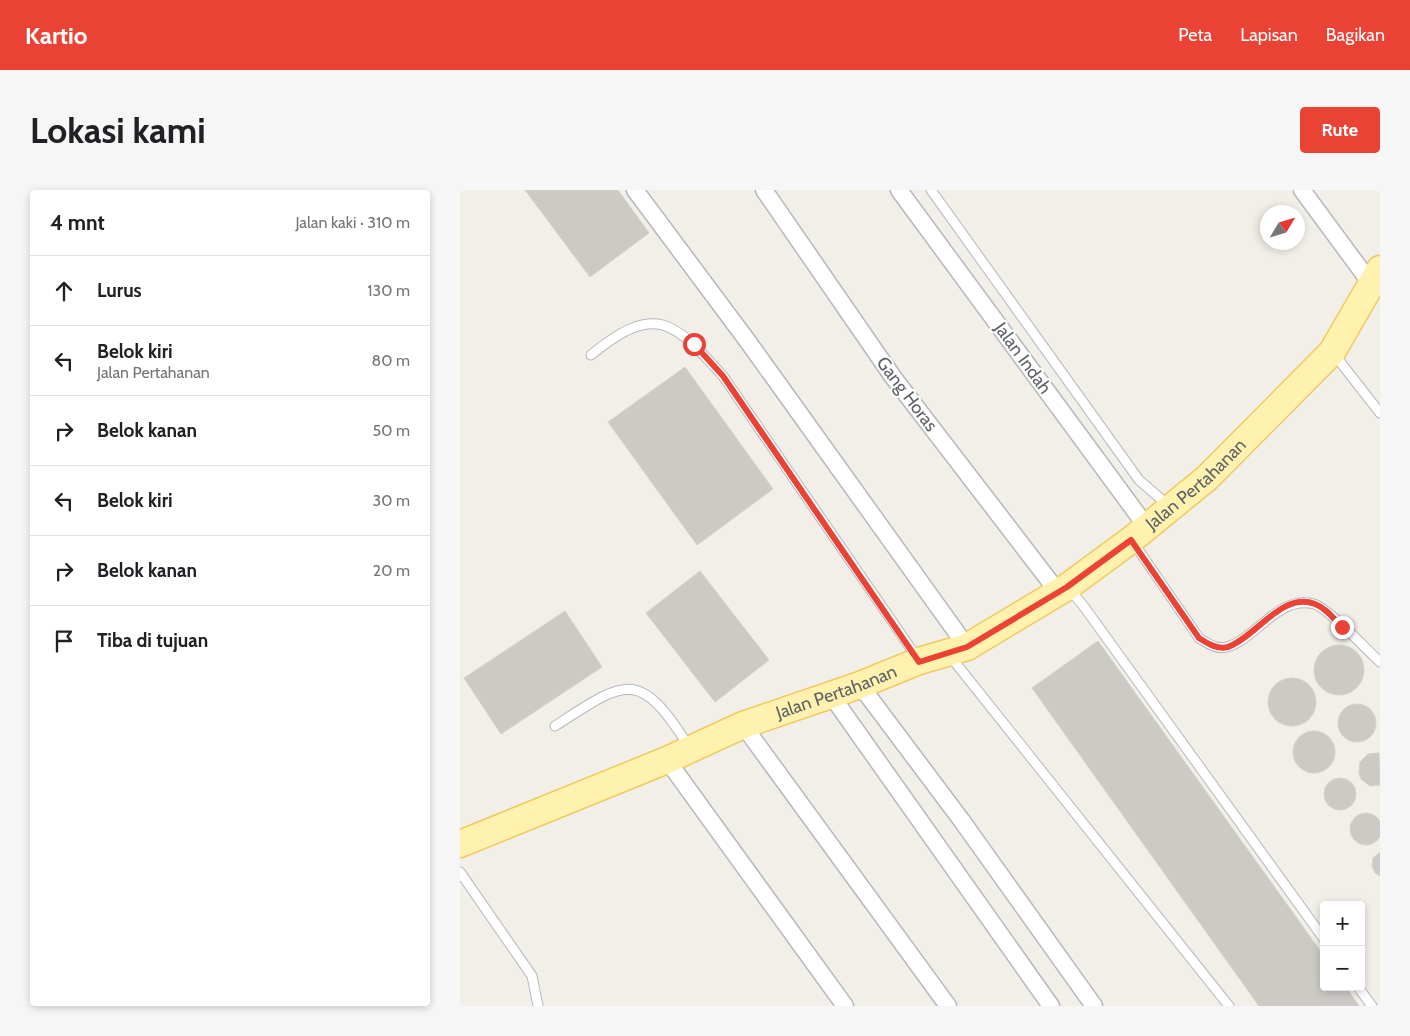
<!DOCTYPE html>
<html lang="id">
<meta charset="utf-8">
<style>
:root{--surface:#fff;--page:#f6f6f6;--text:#202124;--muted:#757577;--line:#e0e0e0;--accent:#ea4335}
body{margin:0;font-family:Cabin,sans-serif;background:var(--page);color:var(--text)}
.controls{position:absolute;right:15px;bottom:15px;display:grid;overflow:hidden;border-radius:5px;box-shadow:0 2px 8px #0003}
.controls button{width:45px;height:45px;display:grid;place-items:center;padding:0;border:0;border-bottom:1px solid var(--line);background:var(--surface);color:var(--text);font:25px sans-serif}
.compass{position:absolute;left:800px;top:15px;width:45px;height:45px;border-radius:50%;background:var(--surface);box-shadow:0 2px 8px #0003;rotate:52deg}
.stop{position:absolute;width:15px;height:15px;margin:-11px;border:4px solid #ea4335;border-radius:50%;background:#fff}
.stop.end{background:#ea4335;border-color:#fff;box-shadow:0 1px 5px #0008}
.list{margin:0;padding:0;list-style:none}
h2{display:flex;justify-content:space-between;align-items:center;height:65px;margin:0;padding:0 20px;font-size:21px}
h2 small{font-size:16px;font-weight:400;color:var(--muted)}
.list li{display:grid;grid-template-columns:32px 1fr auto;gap:15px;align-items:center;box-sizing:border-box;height:70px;padding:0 20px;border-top:1px solid var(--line)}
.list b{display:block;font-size:19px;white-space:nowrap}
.list p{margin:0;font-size:16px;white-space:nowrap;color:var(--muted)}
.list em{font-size:16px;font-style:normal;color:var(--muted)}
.icon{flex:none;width:28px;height:28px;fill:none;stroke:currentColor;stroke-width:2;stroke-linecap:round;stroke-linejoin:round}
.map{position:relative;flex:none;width:920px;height:816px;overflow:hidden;border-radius:5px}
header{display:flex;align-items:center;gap:30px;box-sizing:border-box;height:70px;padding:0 25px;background:var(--accent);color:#fff}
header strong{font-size:24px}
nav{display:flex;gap:28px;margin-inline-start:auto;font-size:18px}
.intro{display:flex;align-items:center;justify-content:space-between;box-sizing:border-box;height:120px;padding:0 30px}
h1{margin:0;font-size:35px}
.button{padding:12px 22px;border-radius:5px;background:var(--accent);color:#fff;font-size:18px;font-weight:700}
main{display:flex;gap:30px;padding:0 30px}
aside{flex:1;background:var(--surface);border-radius:5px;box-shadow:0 2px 8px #0003}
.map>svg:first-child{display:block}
.building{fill:#cccac5;stroke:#d6d1c6}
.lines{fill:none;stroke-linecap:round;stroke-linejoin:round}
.service-casing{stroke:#b5b8bc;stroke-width:11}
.minor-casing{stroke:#b5b8bc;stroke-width:19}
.primary-casing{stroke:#f2c960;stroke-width:29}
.service{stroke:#fff;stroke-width:9}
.minor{stroke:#fff;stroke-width:16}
.primary{stroke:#fff2af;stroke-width:26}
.route{stroke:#ea4335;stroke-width:6}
.labels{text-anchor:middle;stroke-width:4;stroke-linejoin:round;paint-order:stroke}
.street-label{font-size:18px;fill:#5f6368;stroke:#fff}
</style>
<header>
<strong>Kartio</strong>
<nav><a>Peta</a><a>Lapisan</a><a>Bagikan</a></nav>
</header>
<div class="intro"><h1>Lokasi kami</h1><a class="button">Rute</a></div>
<main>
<aside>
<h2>4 mnt<small>Jalan kaki · 310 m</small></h2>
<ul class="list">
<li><svg class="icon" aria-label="ahead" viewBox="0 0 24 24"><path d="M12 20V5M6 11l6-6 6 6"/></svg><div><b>Lurus</b></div><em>130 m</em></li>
<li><svg class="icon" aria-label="left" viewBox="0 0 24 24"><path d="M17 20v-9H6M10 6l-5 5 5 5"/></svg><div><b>Belok kiri</b><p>Jalan Pertahanan</p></div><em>80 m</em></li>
<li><svg class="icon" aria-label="right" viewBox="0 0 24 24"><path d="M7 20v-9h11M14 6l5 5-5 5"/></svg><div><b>Belok kanan</b></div><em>50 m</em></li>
<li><svg class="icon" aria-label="left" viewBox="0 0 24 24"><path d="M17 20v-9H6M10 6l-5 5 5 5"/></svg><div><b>Belok kiri</b></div><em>30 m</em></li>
<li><svg class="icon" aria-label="right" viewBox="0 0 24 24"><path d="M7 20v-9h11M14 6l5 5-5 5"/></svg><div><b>Belok kanan</b></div><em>20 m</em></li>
<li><svg class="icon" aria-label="arrive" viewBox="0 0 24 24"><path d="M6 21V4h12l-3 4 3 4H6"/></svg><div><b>Tiba di tujuan</b></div></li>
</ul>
</aside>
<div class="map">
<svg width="920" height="816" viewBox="0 0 920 816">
<rect width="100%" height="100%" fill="#f1efe8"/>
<g class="building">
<polygon points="65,0 158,0 189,43 130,87"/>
<polygon points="225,177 313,299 237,355 148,232"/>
<polygon points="240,381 309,470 255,512 186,423"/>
<polygon points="105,421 142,477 41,544 4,488"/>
<polygon points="638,451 864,766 864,797 886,797 899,816 799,816 572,498"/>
<circle cx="879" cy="480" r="25"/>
<circle cx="832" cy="512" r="24"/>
<circle cx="897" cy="533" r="19"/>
<circle cx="854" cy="562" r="21"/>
<polygon points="919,563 920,595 910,596 901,589 899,583 900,572 908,564"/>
<circle cx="880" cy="604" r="16"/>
<circle cx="906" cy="639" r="16"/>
<polygon points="919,663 920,663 920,686 915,683 912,676 913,668"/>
</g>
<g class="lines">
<g class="service-casing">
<g id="service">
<polyline points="471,0 679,290 710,317"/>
<polyline points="874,164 920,223"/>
<path d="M131 165C196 112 213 131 263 186L458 469"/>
<path d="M673 352 739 448C747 453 757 460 767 457 797 448 818 405 854 414 867 417 908 461 920 472"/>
<polyline points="609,399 622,414 864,749"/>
<polyline points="490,466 769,816"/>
<path d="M95 536C166 490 179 477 229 557"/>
<polyline points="0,682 72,786 78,816"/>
<polyline points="898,797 912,816"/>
</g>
</g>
<g class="minor-casing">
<g id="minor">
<polyline points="175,0 289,153 507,457"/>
<polyline points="304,0 433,187 598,402"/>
<polyline points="439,0 686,336"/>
<polyline points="842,0 912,95"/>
<polyline points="400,495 502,631 634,816"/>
<polyline points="371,505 591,816"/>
<polyline points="283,535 488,816"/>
<polyline points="207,570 385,816"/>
</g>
</g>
<g class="primary-casing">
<g id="primary">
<path id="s1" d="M0 654 207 570 283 535 400 495 459 471 507 457 607 397 671 350 747 288 872 162 920 79"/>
</g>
</g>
<use href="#service" class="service"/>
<use href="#minor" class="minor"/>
<use href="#primary" class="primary"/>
</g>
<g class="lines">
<path class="route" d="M234 154 263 186 459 472 507 457 607 397 671 350 739 448C747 453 757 460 768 457 796 447 822 401 855 414 866 418 874 429 882 437"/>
</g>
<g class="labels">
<g class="street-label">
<text transform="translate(563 168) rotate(54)" y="6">Jalan Indah</text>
<text transform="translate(447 204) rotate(53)" y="6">Gang Horas</text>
<text dy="6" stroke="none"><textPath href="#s1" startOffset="826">Jalan Pertahanan</textPath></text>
<text dy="6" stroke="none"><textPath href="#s1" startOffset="406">Jalan Pertahanan</textPath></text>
</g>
</g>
</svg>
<div class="controls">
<button>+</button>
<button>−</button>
</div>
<svg class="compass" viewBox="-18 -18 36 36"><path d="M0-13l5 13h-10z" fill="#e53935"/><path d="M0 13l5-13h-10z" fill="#757577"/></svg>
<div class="stop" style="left:234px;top:154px"></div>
<div class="stop end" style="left:882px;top:437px"></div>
</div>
</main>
